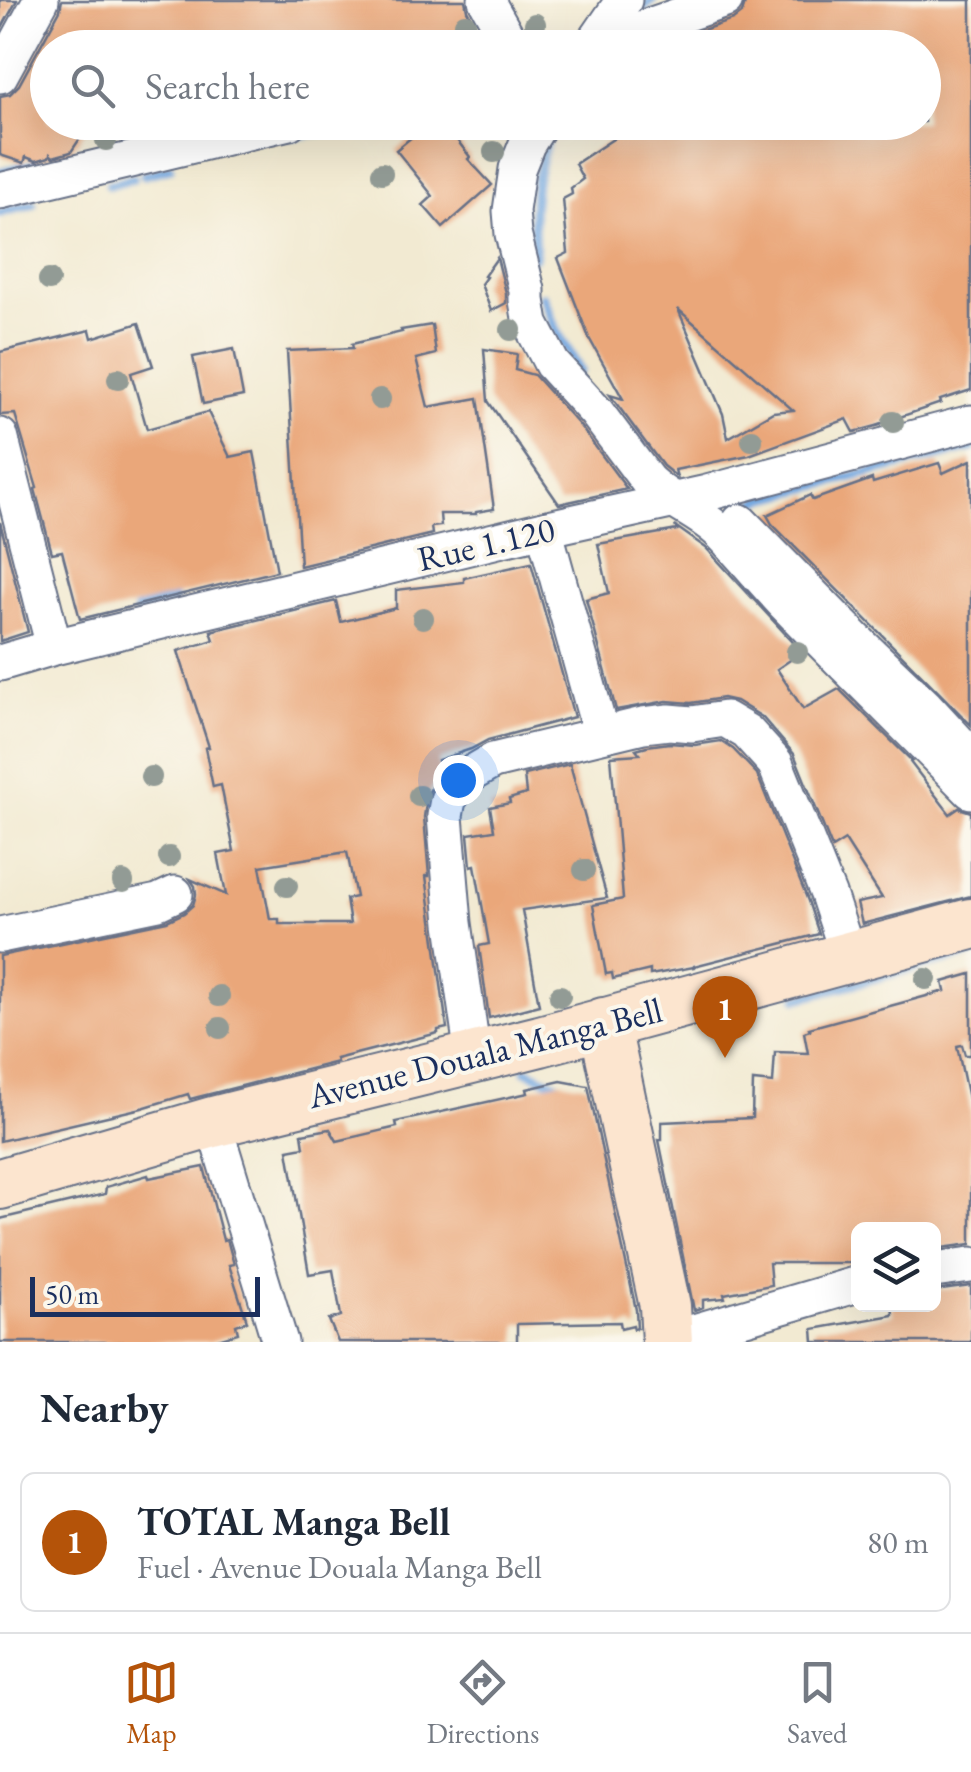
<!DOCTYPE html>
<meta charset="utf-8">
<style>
:root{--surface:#fff;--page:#f2f2f3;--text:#1f2937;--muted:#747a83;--line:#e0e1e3;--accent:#b45309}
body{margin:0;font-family:"EB Garamond",serif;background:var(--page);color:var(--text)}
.controls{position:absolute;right:30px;bottom:30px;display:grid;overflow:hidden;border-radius:15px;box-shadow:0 10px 40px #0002}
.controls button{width:90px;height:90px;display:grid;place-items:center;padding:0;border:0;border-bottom:2px solid var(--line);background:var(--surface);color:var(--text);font:50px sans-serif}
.scale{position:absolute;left:30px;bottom:25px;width:230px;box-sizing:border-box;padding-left:10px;border:5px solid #1b2f5e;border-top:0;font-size:28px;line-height:35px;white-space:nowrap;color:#1b2f5e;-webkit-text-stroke:8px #fbf7ec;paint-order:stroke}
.you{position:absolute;left:458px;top:780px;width:35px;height:35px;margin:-25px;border:8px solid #fff;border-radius:50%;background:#1a73e8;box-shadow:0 0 0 15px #1a73e833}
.badge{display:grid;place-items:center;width:65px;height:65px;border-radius:50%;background:var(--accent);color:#fff;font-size:32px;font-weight:700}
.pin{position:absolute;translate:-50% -82px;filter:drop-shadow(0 2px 5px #0008)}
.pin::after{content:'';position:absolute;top:52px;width:35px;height:30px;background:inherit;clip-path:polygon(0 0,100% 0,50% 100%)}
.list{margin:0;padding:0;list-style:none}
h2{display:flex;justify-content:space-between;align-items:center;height:130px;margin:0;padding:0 40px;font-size:42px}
h2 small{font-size:32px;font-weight:400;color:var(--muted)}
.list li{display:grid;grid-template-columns:65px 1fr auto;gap:30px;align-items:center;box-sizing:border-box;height:140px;margin:0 20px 20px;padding:0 20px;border:2px solid var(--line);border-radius:15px}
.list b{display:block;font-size:38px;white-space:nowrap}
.list p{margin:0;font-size:32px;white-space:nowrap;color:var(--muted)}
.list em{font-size:32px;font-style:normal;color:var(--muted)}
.icon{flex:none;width:55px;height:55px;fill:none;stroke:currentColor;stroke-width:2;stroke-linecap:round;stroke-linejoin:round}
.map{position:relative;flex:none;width:971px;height:1342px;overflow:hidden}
.search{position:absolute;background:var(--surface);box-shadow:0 10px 40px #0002;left:30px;right:30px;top:30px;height:110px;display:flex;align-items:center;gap:25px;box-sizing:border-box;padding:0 35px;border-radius:55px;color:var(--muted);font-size:38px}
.sheet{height:290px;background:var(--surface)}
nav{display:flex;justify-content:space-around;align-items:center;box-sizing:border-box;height:140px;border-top:2px solid var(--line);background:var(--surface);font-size:28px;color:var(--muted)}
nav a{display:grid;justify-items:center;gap:5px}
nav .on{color:var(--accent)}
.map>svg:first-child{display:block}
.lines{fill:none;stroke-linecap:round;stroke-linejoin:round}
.stream{stroke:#73a8e1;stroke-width:9}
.building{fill:#eaa77a;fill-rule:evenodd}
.street-casing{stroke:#667087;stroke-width:39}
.secondary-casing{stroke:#667087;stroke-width:54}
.street{stroke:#fff;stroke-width:35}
.secondary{stroke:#fce5cf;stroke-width:50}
.tree{fill:#929b95}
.labels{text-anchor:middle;stroke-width:8;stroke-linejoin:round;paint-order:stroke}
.street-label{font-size:35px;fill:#1b2f5e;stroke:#fbf7ec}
</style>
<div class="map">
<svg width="971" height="1342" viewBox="0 0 971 1342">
<rect width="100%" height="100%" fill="#fbf7ec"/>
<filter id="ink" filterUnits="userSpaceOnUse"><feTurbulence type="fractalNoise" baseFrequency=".01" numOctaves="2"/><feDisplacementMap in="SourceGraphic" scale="20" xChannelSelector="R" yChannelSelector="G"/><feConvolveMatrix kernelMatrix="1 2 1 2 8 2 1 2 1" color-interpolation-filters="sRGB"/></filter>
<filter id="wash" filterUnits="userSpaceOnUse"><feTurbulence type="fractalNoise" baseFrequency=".0048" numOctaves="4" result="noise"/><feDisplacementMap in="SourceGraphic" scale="40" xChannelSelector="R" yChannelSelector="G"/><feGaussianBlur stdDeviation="2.25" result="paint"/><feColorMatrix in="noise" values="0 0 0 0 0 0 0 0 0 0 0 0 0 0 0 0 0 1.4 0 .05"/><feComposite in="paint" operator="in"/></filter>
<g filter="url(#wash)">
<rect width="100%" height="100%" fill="#f2ead2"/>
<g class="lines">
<g class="stream">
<polyline points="636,15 653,0"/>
<polyline points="292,136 384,122"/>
<polyline points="0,172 36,164"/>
<polyline points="144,175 170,168"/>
<polyline points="109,185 133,178"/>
<polyline points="0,213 33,204"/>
<polyline points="535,257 533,210 536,180 547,139"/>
<polyline points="543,296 555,328 580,371"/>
<polyline points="632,433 658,456"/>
<polyline points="742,517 759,500 971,448"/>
<polyline points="137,610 174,599"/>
<polyline points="798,998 971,954"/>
<polyline points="526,1070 563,1087"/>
</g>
</g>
<g id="blocks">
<g class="building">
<polygon points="0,0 17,0 0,31"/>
<polygon points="62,0 465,0 467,10 486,44 482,48 48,48 48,122 91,122 71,152 53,157 50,154 49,157 36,161 26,157 24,163 0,155 0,96 10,94 19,85 60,10"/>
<path d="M746 0H971V390L940 400 941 403 879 424 880 425 854 432 847 419 749 455 675 470 677 477 663 466 610 395 623 399 589 338 558 258 568 253 563 199 572 194 571 188 583 179 575 164 639 122H924V48H690L679 38 733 20 742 13ZM678 309 679 310 793 410 773 412 728 438 723 414Z"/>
<polygon points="430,122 443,122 470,157 468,159 492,185 443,228 423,205 433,196 396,150"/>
<polygon points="497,258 506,293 506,303 491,311 481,284 486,277 484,276"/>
<polygon points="139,323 153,366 131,373 147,429 208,412 230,457 254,452 277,571 80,619 62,551 52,553 35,489 37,488 15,414 0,415 0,352 90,330 92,338"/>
<polygon points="432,325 436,354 416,359 428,407 478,398 494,509 476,512 476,514 440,514 441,526 431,527 432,534 300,566 287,351 353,348 352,344 402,332 401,330"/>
<polygon points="234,349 243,396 203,404 193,357"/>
<polygon points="484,349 517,354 515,370 534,375 580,426 627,489 559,504 488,401"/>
<polygon points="971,460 971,725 772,524 767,515 810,495 813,500 872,479 873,483 939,463 943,473"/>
<polygon points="0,522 28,632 0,641"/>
<polygon points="675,526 706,548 802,652 777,669 803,709 839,689 912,761 910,762 950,814 959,808 971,812 971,896 862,924 857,903 882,898 845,840 832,848 794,754 762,717 736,701 723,698 691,703 667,701 616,710 586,599 609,593 598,544 677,530"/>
<path d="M531 563 574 717 488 740 471 749 438 760 439 768 447 767 431 788 427 796 424 817 429 876H426L447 1028 438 1030V1033L336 1059 337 1062 190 1099 188 1094 142 1108 0 1141V956L167 921 184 913 193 905 196 895 195 886 190 879 226 895 218 854 234 851 221 785 213 787 205 748 209 747 178 651 214 640 211 631 336 601 341 622 396 608V590L464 582V578ZM347 852 356 897 346 899 350 924H279V919H270L260 866Z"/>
<polygon points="721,741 733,749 757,774 808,901 819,934 694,966 694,967 650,975 650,970 613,979 612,973 606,974 593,905 623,899 611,756 640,754 636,749 647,746 669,743 695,745"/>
<polygon points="570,764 607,898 522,910 539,1005 489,1018 479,946 489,944 475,865 471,866 468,834 494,830 490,807 510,803 509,799 526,794 524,775"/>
<polygon points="971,974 971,1055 965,1055 962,1045 957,1046 971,1113 971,1244 934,1249 934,1230 858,1230 858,1263 769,1263 771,1285 724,1294 725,1298 703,1300 703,1307 694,1310 659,1140 662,1140 662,1122 752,1118 753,1081 773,1083 775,1052 808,1053 804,1032 810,1030 809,1028 945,991 943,982"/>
<polygon points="561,1081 588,1086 636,1310 637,1328 634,1329 633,1325 621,1328 620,1322 517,1324 517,1342 338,1342 329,1320 341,1316 333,1270 309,1274 288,1150 304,1147 302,1134 330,1129 337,1141 397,1127 396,1122 528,1093 527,1089"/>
<polygon points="204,1167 223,1240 227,1239 233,1261 234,1264 229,1265 247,1321 236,1325 238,1333 208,1342 0,1342 0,1219 105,1194 106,1187 148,1175 149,1178"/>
<polygon points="971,1286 971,1342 814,1342 813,1329 893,1315 892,1304 934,1304 934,1291"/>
</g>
</g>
</g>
<g filter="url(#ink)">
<use href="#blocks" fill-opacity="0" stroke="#667087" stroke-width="2.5"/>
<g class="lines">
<g class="street-casing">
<g id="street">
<polyline points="486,0 513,48"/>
<polyline points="593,45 624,0"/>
<polyline points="585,48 725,0"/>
<polyline points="0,75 41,0"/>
<path d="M541 122 527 144 517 169 511 211 513 234 527 290V300L531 324 552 364 596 412 647 480C669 502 699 511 721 533 744 557 765 583 788 607 848 669 910 729 971 791"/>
<polyline points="0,191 289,122"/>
<polyline points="0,436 54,647"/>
<polyline points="740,522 864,648 926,707 971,756"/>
<polyline points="544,529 601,734"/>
<polyline points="0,663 54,647 544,529 707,493 971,423"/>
<polyline points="0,935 158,902 175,894"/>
<polyline points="473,1057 454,923 445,816 448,800 457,787 469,775 493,761 643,725 669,722 692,724 725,719 747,732 775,763 828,894 849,958"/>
<polyline points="213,1122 280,1342"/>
<polyline points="934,1270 971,1265"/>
<polyline points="660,1342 858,1284"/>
</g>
</g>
<g class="secondary-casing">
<g id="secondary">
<polyline points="604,1023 665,1306 667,1342"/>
<polyline points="0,1184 213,1122 540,1041 971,924"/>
</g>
</g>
<use href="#street" class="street"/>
<use href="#secondary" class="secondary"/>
</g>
<g class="tree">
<circle cx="465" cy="24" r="11"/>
<circle cx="535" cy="24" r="11"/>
<circle cx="106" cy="140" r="11"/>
<circle cx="494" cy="152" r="11"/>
<circle cx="382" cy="173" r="11"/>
<circle cx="49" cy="280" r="11"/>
<circle cx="511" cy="330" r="11"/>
<circle cx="118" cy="379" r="11"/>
<circle cx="380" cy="399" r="11"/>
<circle cx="893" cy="422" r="11"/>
<circle cx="752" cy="440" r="11"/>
<circle cx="423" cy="618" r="11"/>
<circle cx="797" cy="652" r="11"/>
<circle cx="151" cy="777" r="11"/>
<circle cx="419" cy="796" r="11"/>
<circle cx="169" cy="857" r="11"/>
<circle cx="584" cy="870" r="11"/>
<circle cx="123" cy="882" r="11"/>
<circle cx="287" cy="886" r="11"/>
<circle cx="926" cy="979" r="11"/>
<circle cx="219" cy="996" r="11"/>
<circle cx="560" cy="996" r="11"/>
<circle cx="220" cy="1028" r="11"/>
</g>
</g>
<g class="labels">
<g class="street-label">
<text transform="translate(486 544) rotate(-13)" y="12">Rue 1.120</text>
<text transform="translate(485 1053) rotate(-14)" y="12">Avenue Douala Manga Bell</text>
</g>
</g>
</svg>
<div class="controls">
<button><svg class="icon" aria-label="layers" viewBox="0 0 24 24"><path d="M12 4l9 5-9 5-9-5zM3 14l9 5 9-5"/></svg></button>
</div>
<div class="scale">50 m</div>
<div class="you"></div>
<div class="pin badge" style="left:725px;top:1058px">1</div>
<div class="search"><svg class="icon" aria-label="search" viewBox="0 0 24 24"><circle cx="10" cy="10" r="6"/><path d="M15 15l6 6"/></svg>Search here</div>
</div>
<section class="sheet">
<h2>Nearby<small></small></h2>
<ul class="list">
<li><span class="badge">1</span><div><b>TOTAL Manga Bell</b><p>Fuel · Avenue Douala Manga Bell</p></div><em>80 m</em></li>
</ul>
</section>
<nav>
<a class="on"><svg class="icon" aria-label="map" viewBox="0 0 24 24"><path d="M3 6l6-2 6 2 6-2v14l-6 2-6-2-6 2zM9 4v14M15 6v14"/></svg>Map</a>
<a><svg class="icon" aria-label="directions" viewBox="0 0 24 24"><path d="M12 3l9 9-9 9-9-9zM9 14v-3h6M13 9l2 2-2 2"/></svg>Directions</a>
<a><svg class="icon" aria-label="saved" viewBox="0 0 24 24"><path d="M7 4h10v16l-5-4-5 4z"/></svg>Saved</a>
</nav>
